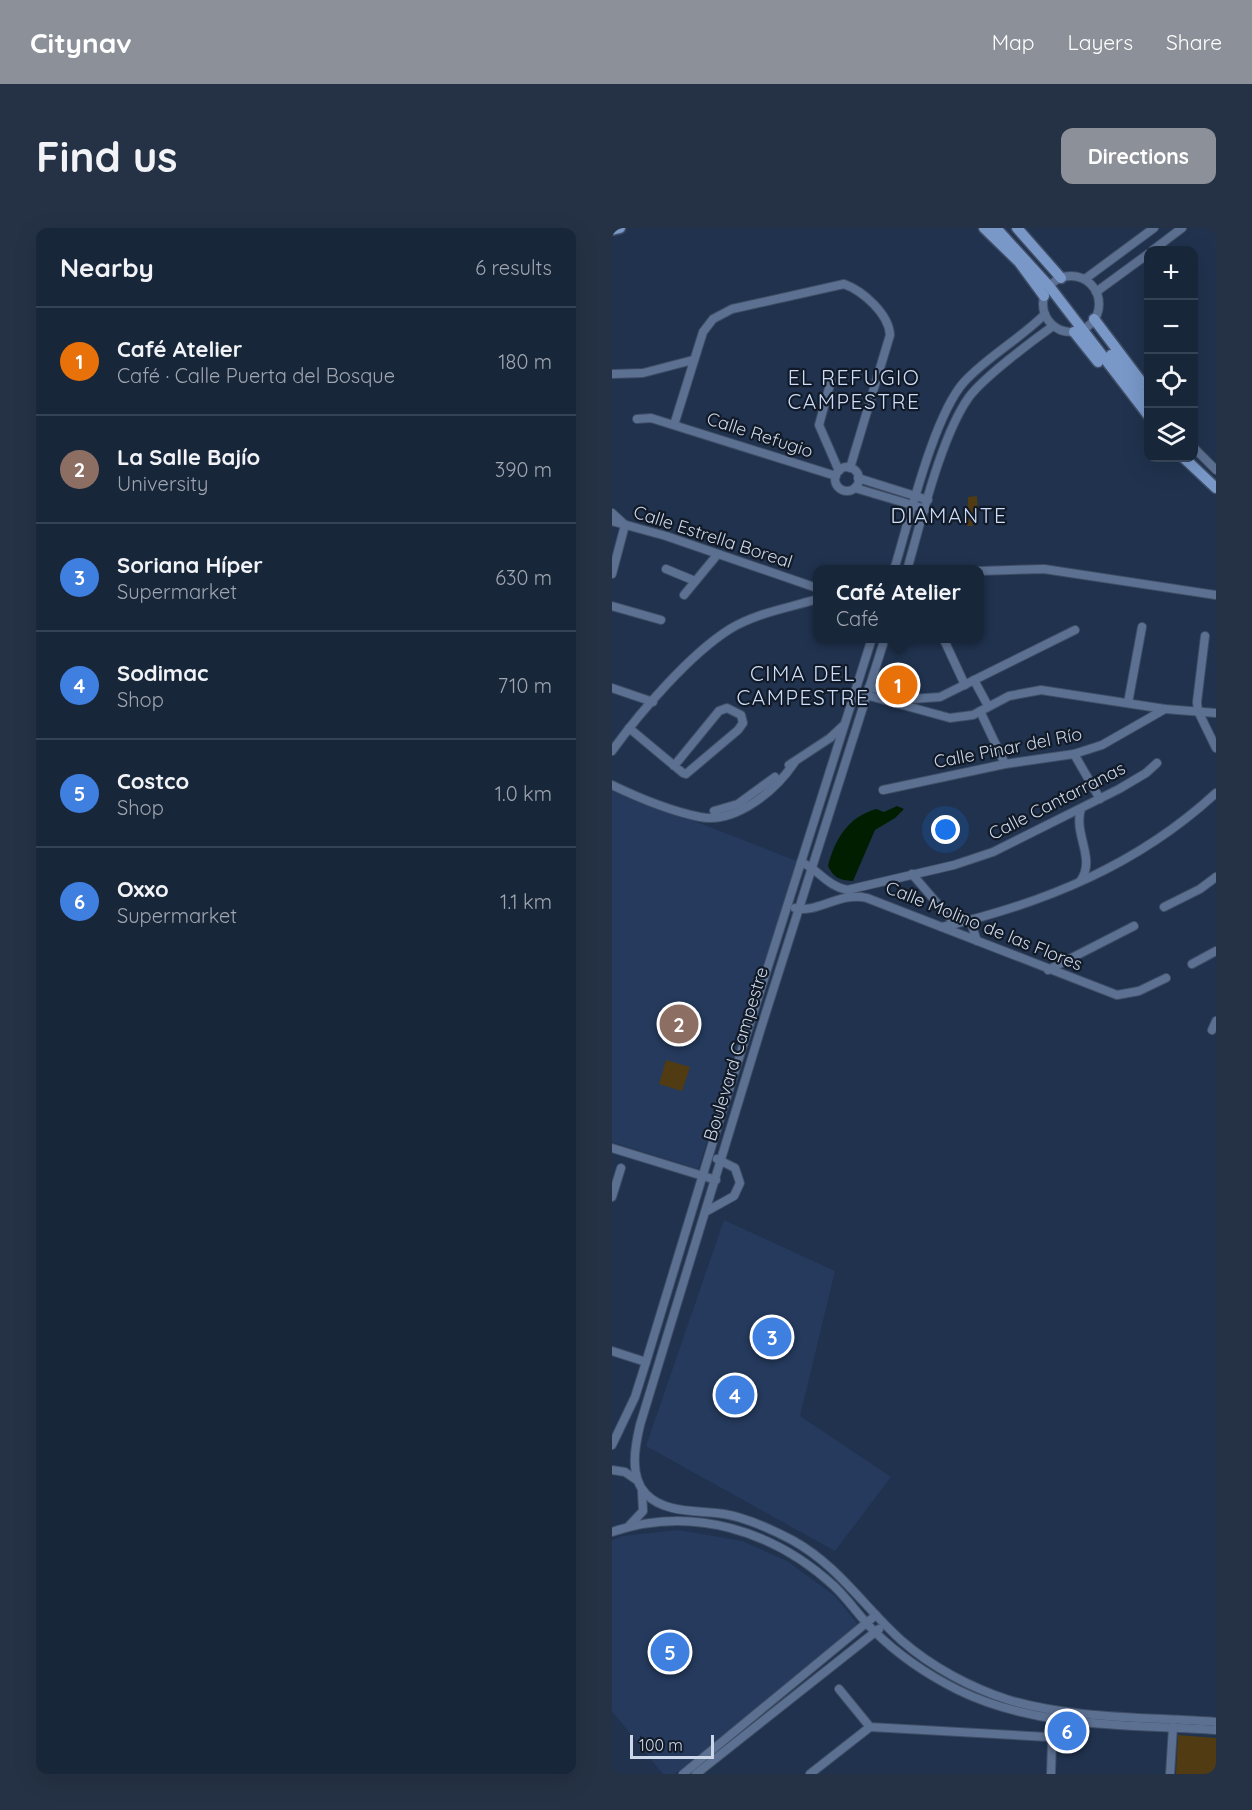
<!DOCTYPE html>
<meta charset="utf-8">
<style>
:root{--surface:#18263a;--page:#253245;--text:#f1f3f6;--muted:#9fa5af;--line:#364354;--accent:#8c9099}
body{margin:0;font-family:Quicksand,sans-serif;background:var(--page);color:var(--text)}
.controls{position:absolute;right:18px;top:18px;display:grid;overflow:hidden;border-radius:12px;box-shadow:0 6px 24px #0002}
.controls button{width:54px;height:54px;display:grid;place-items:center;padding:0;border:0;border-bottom:2px solid var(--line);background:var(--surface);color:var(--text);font:30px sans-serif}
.scale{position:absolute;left:18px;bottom:15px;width:84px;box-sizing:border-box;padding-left:6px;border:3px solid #cbd7e9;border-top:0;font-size:16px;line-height:21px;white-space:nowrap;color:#cbd7e9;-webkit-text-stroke:4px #111a26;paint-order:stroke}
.you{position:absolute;left:334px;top:602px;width:21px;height:21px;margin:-15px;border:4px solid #fff;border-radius:50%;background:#1a73e8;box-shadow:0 0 0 9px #1a73e833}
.badge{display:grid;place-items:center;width:39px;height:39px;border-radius:50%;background:var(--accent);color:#fff;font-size:20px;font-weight:700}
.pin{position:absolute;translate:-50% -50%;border:3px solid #fff;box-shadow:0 2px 6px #0006}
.popup{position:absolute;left:201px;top:337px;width:171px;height:78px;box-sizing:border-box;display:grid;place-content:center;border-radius:12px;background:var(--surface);filter:drop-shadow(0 2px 4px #0005);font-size:20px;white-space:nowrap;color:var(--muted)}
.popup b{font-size:22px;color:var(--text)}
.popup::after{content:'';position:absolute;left:50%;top:100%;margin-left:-12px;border:12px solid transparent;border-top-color:var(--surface)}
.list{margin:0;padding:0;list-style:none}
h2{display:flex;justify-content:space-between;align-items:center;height:78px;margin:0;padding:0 24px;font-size:26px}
h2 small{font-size:20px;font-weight:400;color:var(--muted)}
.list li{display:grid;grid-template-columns:39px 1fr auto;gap:18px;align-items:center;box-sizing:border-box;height:108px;padding:0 24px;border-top:2px solid var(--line)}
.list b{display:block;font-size:22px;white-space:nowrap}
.list p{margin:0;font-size:20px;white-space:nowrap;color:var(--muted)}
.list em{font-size:20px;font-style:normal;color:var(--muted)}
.icon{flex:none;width:33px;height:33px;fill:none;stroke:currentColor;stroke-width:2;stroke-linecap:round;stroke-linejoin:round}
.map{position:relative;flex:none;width:604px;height:1546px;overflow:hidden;border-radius:12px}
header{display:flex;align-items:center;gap:36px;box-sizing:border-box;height:84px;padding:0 30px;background:var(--accent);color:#fff}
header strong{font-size:28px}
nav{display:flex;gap:33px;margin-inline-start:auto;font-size:21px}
.intro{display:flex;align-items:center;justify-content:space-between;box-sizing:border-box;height:144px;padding:0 36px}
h1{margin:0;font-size:42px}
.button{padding:15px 27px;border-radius:12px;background:var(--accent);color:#fff;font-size:21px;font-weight:700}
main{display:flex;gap:36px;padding:0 36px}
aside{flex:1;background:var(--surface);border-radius:12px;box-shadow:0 6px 24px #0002}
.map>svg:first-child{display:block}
.built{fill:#253a5d}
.green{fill:#513b12}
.water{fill:#011e00}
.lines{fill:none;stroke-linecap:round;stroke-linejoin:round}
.minor-casing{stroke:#3f4e66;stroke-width:10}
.major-casing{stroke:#3f4e66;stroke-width:13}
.minor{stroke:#5c7091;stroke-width:8}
.major{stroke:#7998c8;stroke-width:10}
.labels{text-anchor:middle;stroke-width:4.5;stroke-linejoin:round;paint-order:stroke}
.street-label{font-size:18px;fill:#cbd7e9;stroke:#111a26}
.quarter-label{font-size:21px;letter-spacing:1.5px;fill:#cbddfb;stroke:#111a26}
</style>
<header>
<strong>Citynav</strong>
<nav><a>Map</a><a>Layers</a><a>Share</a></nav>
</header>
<div class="intro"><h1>Find us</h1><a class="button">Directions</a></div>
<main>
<aside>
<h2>Nearby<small>6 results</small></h2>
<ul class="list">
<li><span class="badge" style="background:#e8710a">1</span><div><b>Café Atelier</b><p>Café · Calle Puerta del Bosque</p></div><em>180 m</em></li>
<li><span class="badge" style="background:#8d6e63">2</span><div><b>La Salle Bajío</b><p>University</p></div><em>390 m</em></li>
<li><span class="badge" style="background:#3f7fe0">3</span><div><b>Soriana Híper</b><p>Supermarket</p></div><em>630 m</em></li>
<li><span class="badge" style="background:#3f7fe0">4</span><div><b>Sodimac</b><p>Shop</p></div><em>710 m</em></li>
<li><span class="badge" style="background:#3f7fe0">5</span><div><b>Costco</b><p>Shop</p></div><em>1.0 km</em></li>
<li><span class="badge" style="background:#3f7fe0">6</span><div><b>Oxxo</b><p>Supermarket</p></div><em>1.1 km</em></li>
</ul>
</aside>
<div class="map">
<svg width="604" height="1546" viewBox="0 0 604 1546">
<rect width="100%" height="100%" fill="#20324e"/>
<g class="built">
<polygon points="0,561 187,634 86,941 0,914"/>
<polygon points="112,992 223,1043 188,1188 279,1249 223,1323 34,1218"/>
<polygon points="67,1302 130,1313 175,1333 223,1368 248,1399 63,1546 51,1546 0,1483 0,1312 10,1308"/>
</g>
<g class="green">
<polygon points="365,268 366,285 360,290 361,298 355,298 356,269"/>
<polygon points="54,832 78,839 70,863 47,856"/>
<polygon points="566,1507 604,1510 604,1546 564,1546"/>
</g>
<path class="water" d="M285 578 292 581 283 590 263 602 241 653C227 652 222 650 216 638 223 611 236 589 264 581L272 584Z"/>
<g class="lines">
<g class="minor-casing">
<g id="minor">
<polyline points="541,22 570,0"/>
<circle cx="459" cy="76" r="28"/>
<polyline points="473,51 542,0"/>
<polyline points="484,64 536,26"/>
<polyline points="0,146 31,145 81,132"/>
<polyline points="219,153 207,197 227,243"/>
<polyline points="25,191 39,190 224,248"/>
<path d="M62 197 91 104 101 91 120 81 232 56C251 63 277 86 278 107L238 240"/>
<polyline points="582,220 604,242"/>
<circle cx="235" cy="251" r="12"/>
<polyline points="246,250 316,272"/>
<polyline points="243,260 314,281"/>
<polyline points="0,285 13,297 0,346"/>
<polyline points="0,293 54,308 205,360"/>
<polyline points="54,341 83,353"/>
<path d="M282 342C297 293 321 189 352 154 376 128 408 111 433 86"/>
<path d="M295 342C309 294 329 208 357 169 372 149 420 113 441 98"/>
<polyline points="367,343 432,341 604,367"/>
<polyline points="72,367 105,327"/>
<polyline points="0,378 49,392"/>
<polyline points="593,408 585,474 586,483 604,520"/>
<path d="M273 410 149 800 28 1197C23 1218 17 1248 34 1266 53 1286 87 1282 112 1286 136 1290 159 1301 180 1312 227 1338 251 1378 290 1413 320 1439 359 1460 397 1472 460 1491 538 1489 604 1494"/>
<polyline points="333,414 353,457"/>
<polyline points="362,452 376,478"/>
<polyline points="257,459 299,471 328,469 463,402"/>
<polyline points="0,460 41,474"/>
<polyline points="243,464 338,490 361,487 397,468 429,462 553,481 604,485"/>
<polyline points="516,475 530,399"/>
<polyline points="368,483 393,536"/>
<polyline points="17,500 71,545 74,546 126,502 131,495 129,487 115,480 107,483 62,538"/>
<path d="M0 523C28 484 78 426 118 401 144 385 177 380 205 371"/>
<polyline points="462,526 488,571"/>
<polyline points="177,537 218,510 232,497"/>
<path d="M0 557C27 570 59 583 88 589 124 596 164 562 182 535"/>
<polyline points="271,562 393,536 462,526 490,517 553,481"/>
<path d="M469 581C461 606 484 630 469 652"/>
<polyline points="102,583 126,576 163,549"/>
<path d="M189 634C206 641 215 658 235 662L342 637 381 624 507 561 534 545 545 535"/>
<polyline points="300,646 343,696"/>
<polyline points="552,679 588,661 604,649"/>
<path d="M183 680C205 686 228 663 255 670L505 767 527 763 554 750"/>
<polyline points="358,692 365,713"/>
<path d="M330 699C433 675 526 637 604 565"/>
<polyline points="580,736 604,723"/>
<polyline points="436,742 522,698"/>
<polyline points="600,802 604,793"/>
<polyline points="0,920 104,952"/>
<polyline points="0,969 9,940"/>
<polyline points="95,983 122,968 128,955 123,940 105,931"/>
<polyline points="0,1123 34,1134"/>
<polyline points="0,1217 23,1169 34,1134 110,884 260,410"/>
<polyline points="0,1242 13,1244 26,1253"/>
<polyline points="16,1299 31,1283 30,1264"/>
<path d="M0 1304C79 1277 161 1302 222 1358 236 1371 247 1388 261 1402 285 1426 316 1447 346 1462 426 1501 517 1496 604 1502"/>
<polyline points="227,1461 258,1499 436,1509 440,1514 439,1546"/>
<polyline points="71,1546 264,1387"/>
<polyline points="84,1546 267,1401"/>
<polyline points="198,1546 258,1499"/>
<polyline points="558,1546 561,1499"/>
</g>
</g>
<g class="major-casing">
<g id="major">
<polyline points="372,0 407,34 432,68"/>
<polyline points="384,0 437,58 536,187"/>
<polyline points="405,0 449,50"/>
<polyline points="0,2 8,0"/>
<polyline points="482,91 531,156"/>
<polyline points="462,104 486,134"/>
<polyline points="499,127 536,175"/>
<polyline points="572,230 604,260"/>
</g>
</g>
<use href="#minor" class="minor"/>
<use href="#major" class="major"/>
</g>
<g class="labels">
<g class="street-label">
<text transform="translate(148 207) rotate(18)" y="6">Calle Refugio</text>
<text transform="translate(101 309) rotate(18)" y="6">Calle Estrella Boreal</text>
<text transform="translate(396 520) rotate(-11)" y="6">Calle Pinar del Río</text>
<text transform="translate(445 573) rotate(-27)" y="6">Calle Cantarranas</text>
<text transform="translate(372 698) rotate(22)" y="6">Calle Molino de las Flores</text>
<text transform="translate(124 826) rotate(-73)" y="6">Boulevard Campestre</text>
</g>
<g class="quarter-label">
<text x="242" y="157">EL REFUGIO<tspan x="242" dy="24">CAMPESTRE</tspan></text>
<text x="337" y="295">DIAMANTE</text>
<text x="191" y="453">CIMA DEL<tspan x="191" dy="24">CAMPESTRE</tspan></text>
</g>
</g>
</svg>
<div class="controls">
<button>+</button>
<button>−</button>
<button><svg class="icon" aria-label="locate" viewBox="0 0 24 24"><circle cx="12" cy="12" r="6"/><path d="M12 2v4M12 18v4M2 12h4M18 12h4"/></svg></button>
<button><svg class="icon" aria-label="layers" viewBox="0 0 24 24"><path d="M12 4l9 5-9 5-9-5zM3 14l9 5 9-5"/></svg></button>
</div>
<div class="scale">100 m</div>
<div class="you"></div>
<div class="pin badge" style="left:286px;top:457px;background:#e8710a">1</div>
<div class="popup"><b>Café Atelier</b>Café</div>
<div class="pin badge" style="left:67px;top:796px;background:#8d6e63">2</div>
<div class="pin badge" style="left:160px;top:1109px;background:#3f7fe0">3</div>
<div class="pin badge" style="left:123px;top:1167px;background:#3f7fe0">4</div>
<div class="pin badge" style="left:58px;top:1424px;background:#3f7fe0">5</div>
<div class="pin badge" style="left:455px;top:1503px;background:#3f7fe0">6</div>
</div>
</main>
